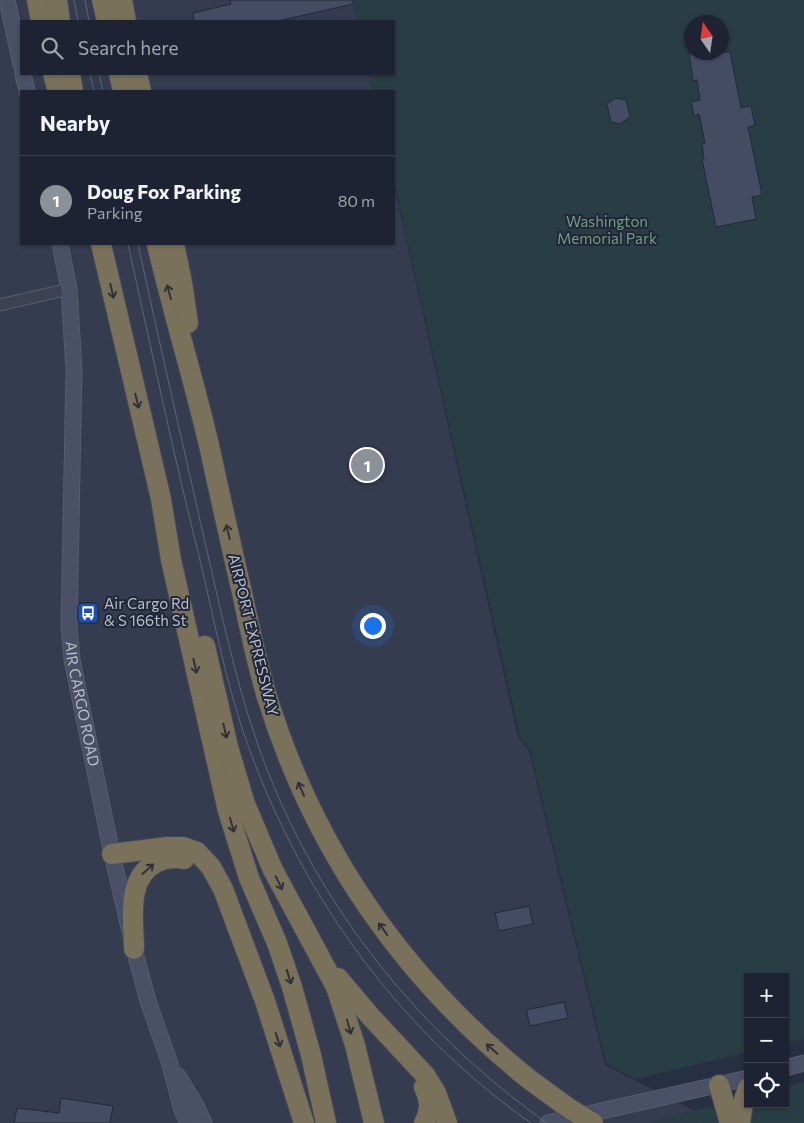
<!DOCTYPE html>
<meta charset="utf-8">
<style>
:root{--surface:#1d2332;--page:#252b3a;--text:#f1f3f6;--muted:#a0a4ac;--line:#3b404d;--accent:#8c9099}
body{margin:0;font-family:Commissioner,sans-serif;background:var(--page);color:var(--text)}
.controls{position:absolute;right:15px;bottom:15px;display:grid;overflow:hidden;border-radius:0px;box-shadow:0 1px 4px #0004}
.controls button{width:45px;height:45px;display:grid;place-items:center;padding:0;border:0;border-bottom:1px solid var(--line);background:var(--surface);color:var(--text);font:25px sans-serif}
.compass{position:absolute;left:684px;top:15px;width:45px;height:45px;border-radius:50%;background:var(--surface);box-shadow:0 1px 4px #0004;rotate:347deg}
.you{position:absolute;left:372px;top:625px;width:18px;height:18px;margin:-12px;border:4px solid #fff;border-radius:50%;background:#1a73e8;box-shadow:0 0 0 8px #1a73e833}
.badge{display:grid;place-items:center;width:32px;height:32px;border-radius:50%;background:var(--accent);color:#fff;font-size:16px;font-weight:700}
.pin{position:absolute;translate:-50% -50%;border:2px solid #fff;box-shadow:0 1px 5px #0006}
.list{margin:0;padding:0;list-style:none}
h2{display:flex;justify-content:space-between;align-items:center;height:65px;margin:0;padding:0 20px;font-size:21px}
h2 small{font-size:16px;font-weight:400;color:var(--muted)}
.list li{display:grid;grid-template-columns:32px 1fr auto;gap:15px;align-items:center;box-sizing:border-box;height:90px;padding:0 20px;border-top:1px solid var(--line)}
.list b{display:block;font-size:19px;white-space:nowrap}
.list p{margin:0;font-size:16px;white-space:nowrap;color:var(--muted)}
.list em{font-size:16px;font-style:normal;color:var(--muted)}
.icon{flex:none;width:28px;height:28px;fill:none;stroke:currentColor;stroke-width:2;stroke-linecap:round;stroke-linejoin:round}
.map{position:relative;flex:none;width:804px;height:1123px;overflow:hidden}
.search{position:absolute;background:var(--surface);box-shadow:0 1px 4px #0004;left:20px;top:20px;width:375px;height:55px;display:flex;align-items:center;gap:12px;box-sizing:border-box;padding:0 18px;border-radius:0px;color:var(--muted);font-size:19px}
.panel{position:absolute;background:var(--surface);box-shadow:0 1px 4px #0004;left:20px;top:90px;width:375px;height:155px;border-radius:0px}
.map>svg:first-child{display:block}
.airport{fill:#363c50}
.green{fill:#293d44;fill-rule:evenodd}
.building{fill:#444c63;stroke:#22293a}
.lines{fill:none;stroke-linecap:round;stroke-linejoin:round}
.street-casing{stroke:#575d6d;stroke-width:13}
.secondary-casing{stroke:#575d6d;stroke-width:17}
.highway-casing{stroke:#434a5a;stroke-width:22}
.street{stroke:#3c4253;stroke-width:11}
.secondary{stroke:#4a5066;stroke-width:15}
.highway{stroke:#797159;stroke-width:20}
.tram{stroke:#5e657a;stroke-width:1}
.highway-bridge-casing{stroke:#434a5a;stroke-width:22;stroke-linecap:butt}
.highway-bridge{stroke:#797159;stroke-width:20}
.oneway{stroke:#2d323d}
.labels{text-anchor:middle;stroke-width:4;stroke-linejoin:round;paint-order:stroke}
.park-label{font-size:15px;fill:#719d81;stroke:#202738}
.poi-label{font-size:15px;fill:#b9becc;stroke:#202738;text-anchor:start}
.street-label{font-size:15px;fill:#b9becc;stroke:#202738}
</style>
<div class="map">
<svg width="804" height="1123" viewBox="0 0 804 1123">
<rect width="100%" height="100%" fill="#272f43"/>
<polygon class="airport" points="0,0 352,0 357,21 21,21 21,74 369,74 373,91 21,91 21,244 394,244 394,185 518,737 529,751 605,1065 718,1123 0,1123"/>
<g class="green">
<path d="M352 0H804V1039L785 1043V977H748V1052L635 1079 606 1063 530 750 520 737 394 182V91H373L369 74H394V21H357ZM692 22H722V52H692Z"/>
<polygon points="804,1082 804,1123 748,1123 753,1104 785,1104 785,1087"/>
<path d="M707 1107C718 1108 720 1114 723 1123L649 1122Z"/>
</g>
<g class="building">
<polygon points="230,0 353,0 353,4 278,21 194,21 193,13 231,4"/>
<polygon points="689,52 730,52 741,108 751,106 755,125 748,127 762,195 752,197 756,219 716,227 702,159 704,158 702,144 705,143 699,114 694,116 691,102 700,100 697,80 693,81"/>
<polygon points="615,98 626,100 630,117 620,124 611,122 607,104"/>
<polygon points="529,906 533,924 499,931 495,913"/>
<polygon points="564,1002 568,1018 530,1026 526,1010"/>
<polygon points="61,1098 113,1106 110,1123 14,1123 17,1108 59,1113"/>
</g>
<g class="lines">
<g class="street-casing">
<polyline id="street" points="0,305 69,289"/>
</g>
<g class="secondary-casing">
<g id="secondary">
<polyline points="7,0 21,65"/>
<polyline points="23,74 27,91"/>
<path id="s1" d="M60 244 69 289 74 370 69 626 72 660 112 854 134 949 148 1001 169 1061 182 1110 188 1123"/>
<polyline points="785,1068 804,1063"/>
<polyline points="178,1076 195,1104 204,1123"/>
<polyline points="548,1123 748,1078"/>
</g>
</g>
<g class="highway-casing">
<g id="highway">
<polyline points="37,0 41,21"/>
<polyline points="57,0 60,21"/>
<polyline points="102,0 107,21"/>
<polyline points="122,0 126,21"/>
<polyline points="53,74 58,91"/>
<polyline points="70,74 73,91"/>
<polyline points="119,74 123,91"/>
<polyline points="137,74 141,91"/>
<polyline points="101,244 161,499 171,560 228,811 249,878 277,943 292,987 311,1055 326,1123"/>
<path d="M157 244C173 314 195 383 211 454 221 501 232 549 243 597 250 630 257 664 267 697 315 852 404 979 530 1080"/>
<polyline points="174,244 182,282 188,323"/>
<polyline points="205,646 228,747 245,804 273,870 336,987 355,1045 374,1123"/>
<polyline points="112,854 168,847 183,847 197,852 211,867 223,889 265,1001 304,1123"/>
<path d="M134 949C134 920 125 878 157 862 166 858 175 857 184 859"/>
<polyline points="338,978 371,1017 425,1075 436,1093 447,1123"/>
<polyline points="719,1085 730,1123"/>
<path d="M424 1087C430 1100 431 1110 424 1123"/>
<polyline points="740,1123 743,1103 748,1088"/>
</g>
</g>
<use href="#street" class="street"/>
<use href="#secondary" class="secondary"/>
<use href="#highway" class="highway"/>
<g class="tram">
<polyline points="74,0 78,21"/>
<polyline points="85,0 89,21"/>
<polyline points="90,74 94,91"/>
<polyline points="99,74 103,91"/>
<path d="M128 244C151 348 173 452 199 556 213 614 224 674 243 731 296 887 395 1028 531 1123"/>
<path d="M138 244C159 342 182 440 204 538 220 606 234 676 257 742 310 896 414 1029 547 1123"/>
</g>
<g class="highway-bridge-casing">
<polyline id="highway-bridge" points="530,1080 570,1109 593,1123"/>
</g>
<use href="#highway-bridge" class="highway-bridge"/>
</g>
<defs><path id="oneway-shaft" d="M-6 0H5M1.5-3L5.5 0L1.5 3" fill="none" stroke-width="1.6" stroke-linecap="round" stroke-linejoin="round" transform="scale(1.25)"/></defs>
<g class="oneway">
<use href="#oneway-shaft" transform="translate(112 291) rotate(77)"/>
<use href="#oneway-shaft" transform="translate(169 292) rotate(-105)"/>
<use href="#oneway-shaft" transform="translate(137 401) rotate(76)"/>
<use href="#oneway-shaft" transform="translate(228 532) rotate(-103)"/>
<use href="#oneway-shaft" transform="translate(195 666) rotate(77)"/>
<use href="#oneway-shaft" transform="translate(225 731) rotate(77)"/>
<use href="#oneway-shaft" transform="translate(301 789) rotate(-114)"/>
<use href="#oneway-shaft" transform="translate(232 825) rotate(74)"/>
<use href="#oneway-shaft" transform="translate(148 869) rotate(-42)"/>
<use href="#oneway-shaft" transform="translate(279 883) rotate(63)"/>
<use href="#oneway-shaft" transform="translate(383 929) rotate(-126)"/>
<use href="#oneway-shaft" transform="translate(289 977) rotate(72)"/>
<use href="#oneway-shaft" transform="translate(349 1027) rotate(74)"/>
<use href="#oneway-shaft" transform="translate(278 1040) rotate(72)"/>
<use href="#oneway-shaft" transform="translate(492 1049) rotate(-139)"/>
</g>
<defs>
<g id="bus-square" transform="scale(1.125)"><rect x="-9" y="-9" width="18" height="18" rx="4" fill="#1a4fb4" stroke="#202738"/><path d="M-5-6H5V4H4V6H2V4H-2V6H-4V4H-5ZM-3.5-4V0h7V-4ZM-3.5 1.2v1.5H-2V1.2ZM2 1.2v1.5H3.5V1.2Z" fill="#fff"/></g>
</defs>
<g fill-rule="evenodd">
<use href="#bus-square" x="88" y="613"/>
</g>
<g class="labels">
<g class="park-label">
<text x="607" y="227">Washington<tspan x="607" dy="17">Memorial Park</tspan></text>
</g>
<g class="poi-label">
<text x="104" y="609">Air Cargo Rd<tspan x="104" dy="17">&amp; S 166th St</tspan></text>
</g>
<g class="street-label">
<text transform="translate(253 635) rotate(76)" y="5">AIRPORT EXPRESSWAY</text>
<text dy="5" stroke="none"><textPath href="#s1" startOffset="462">AIR CARGO ROAD</textPath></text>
</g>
</g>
</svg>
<div class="controls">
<button>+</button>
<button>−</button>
<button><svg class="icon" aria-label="locate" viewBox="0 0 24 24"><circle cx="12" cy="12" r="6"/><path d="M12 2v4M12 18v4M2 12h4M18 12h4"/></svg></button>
</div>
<svg class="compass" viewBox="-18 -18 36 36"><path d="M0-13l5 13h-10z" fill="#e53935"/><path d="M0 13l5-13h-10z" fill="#a0a4ac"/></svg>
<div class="you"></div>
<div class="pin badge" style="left:367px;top:465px">1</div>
<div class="search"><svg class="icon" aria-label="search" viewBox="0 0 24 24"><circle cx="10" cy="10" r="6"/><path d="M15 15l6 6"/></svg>Search here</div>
<section class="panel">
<h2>Nearby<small></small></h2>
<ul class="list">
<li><span class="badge">1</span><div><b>Doug Fox Parking</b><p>Parking</p></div><em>80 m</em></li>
</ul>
</section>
</div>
